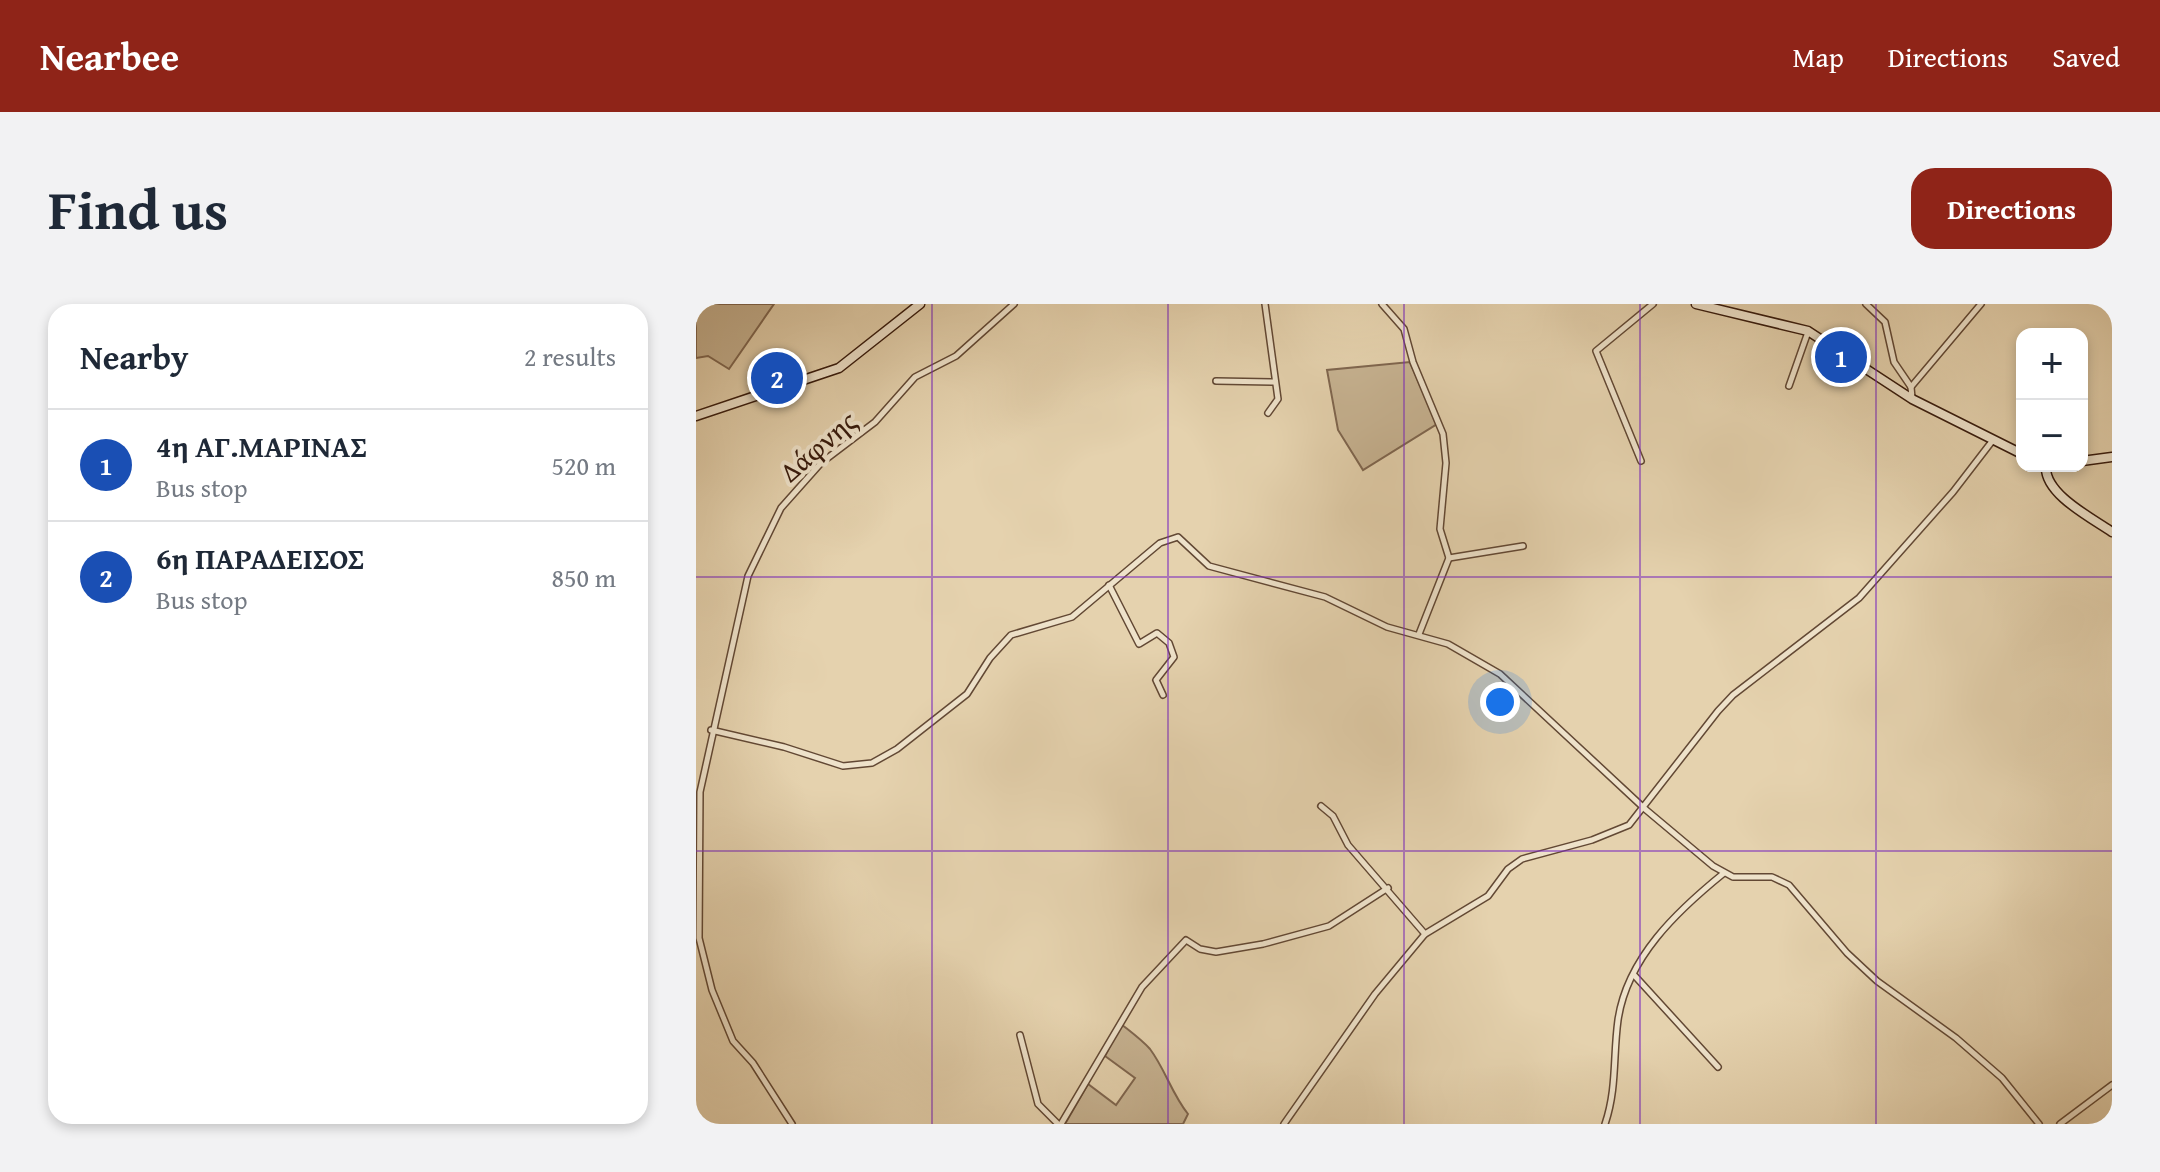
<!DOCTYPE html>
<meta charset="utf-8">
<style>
:root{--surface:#fff;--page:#f2f2f3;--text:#1f2937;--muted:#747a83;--line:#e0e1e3;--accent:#8f2418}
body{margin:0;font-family:"Gentium Book Plus",serif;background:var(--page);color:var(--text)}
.controls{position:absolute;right:24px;top:24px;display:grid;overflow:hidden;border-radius:16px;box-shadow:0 4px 12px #0003}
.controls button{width:72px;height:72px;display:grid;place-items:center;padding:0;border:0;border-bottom:2px solid var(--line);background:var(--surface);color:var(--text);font:40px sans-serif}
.you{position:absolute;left:804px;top:398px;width:28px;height:28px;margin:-20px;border:6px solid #fff;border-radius:50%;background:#1a73e8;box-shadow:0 0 0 12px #1a73e833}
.badge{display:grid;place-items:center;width:52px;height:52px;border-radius:50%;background:var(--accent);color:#fff;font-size:26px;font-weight:700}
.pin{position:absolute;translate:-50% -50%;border:4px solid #fff;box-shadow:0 2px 8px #0006}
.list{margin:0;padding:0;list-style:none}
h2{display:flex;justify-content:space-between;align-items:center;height:104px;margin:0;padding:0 32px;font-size:34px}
h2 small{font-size:26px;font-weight:400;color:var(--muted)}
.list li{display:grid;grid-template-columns:52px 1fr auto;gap:24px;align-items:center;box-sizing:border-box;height:112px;padding:0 32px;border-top:2px solid var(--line)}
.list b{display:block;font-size:30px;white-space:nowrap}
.list p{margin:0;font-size:26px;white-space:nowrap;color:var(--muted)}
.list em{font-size:26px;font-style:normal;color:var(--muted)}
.map{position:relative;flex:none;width:1416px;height:820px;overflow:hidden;border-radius:24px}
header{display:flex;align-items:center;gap:48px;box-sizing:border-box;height:112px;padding:0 40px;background:var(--accent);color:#fff}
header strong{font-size:38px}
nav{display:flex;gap:44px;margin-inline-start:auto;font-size:28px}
.intro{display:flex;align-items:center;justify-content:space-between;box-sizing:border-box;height:192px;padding:0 48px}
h1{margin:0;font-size:56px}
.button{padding:20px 36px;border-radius:24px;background:var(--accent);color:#fff;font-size:28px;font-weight:700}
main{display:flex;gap:48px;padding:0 48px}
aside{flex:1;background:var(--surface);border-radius:24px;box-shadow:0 4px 12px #0003}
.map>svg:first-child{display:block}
.green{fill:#c7b392;stroke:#7f664f;stroke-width:2}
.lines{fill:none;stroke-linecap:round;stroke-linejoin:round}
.street-casing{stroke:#624834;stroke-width:8}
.secondary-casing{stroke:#371a0c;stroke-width:11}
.street{stroke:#eee2ca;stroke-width:5}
.secondary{stroke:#eee2ca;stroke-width:8}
.grid{fill:none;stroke:#7b2cbf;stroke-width:2;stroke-opacity:0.55}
.labels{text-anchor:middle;stroke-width:8;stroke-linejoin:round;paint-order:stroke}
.street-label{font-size:28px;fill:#371a0c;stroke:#eee2ca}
</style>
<header>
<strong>Nearbee</strong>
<nav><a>Map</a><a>Directions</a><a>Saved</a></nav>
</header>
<div class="intro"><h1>Find us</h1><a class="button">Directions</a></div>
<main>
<aside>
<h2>Nearby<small>2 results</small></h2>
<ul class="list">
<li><span class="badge" style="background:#1a4fb4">1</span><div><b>4η ΑΓ.ΜΑΡΙΝΑΣ</b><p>Bus stop</p></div><em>520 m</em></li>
<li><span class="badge" style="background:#1a4fb4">2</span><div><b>6η ΠΑΡΑΔΕΙΣΟΣ</b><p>Bus stop</p></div><em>850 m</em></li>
</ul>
</aside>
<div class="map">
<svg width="1416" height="820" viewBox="0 0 1416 820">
<rect width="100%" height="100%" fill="#e5d2ae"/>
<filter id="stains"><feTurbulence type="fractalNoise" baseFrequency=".0025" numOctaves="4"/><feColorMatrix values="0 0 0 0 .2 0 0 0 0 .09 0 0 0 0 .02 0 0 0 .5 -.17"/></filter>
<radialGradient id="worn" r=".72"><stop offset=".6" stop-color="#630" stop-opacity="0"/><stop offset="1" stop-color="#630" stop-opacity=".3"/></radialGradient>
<g class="green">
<polygon points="0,0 78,0 33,65 12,52 0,54"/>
<polygon points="714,58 741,120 667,166 642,126 631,66"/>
<path d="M425 720C435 728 446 736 454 745 469 765 476 790 492 810L487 820H369L392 780 420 801 439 774 409 752Z"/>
</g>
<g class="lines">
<g class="street-casing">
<g id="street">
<polyline points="569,0 582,95 572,109"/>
<polyline points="686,0 708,25 717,58 747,130 750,159 744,225 753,254 723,330"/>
<polyline points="1170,0 1189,18 1198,58 1215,83 1216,94"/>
<polyline points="520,77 579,78"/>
<polyline points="1093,82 1112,28"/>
<polyline points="1215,83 1285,0"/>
<polyline points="945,157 900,47 957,0"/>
<polyline points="753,254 827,242"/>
<polyline points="413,281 443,340 461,329 473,339 478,353 460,376 467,391"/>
<polyline points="15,426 88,443 147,462 176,459 201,445 271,390 294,354 315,331 376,313 464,239 482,233 513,262 629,293 691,323 752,340 804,370 949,505 1017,562 1037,573 1076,573 1093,581 1151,649 1181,677 1260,734 1306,774 1343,820"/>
<polyline points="625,502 637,512 652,541 729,630"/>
<polyline points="938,671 1022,763"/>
<polyline points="324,731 342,800 362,820"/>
<polyline points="96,820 57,759 37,737 16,686 3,634 4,488 52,272 85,204 125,159 179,118 219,73 260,52 318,0"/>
<polyline points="365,820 446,683 490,636 504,645 520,648 567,640 633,622 692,584"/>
<polyline points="588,820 679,690 729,630 792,592 812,565 826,555 896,536 933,521 1022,407 1037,391 1163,294 1257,188 1297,136"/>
<path d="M909 820C921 785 917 752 922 716 931 654 981 607 1028 569"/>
<polyline points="1364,820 1416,781"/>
</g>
</g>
<g class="secondary-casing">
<g id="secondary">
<polyline points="1000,0 1112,27 1216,95 1326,150"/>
<polyline points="0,112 143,64 224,0"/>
<polyline points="1386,157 1416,153"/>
<path d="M1350 162C1348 190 1396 214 1416 228"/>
</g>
</g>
<use href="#street" class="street"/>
<use href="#secondary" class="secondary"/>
</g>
<path class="grid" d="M236 0V820M472 0V820M708 0V820M944 0V820M1180 0V820M0 273H1416M0 547H1416"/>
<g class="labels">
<g class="street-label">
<text transform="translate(122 142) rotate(-41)" y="10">Δάφνης</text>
</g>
</g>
<rect width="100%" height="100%" filter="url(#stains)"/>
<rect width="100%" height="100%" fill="url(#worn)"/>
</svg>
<div class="controls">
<button>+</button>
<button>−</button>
</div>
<div class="you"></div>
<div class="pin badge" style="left:1145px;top:53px;background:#1a4fb4">1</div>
<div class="pin badge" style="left:81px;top:74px;background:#1a4fb4">2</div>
</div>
</main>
